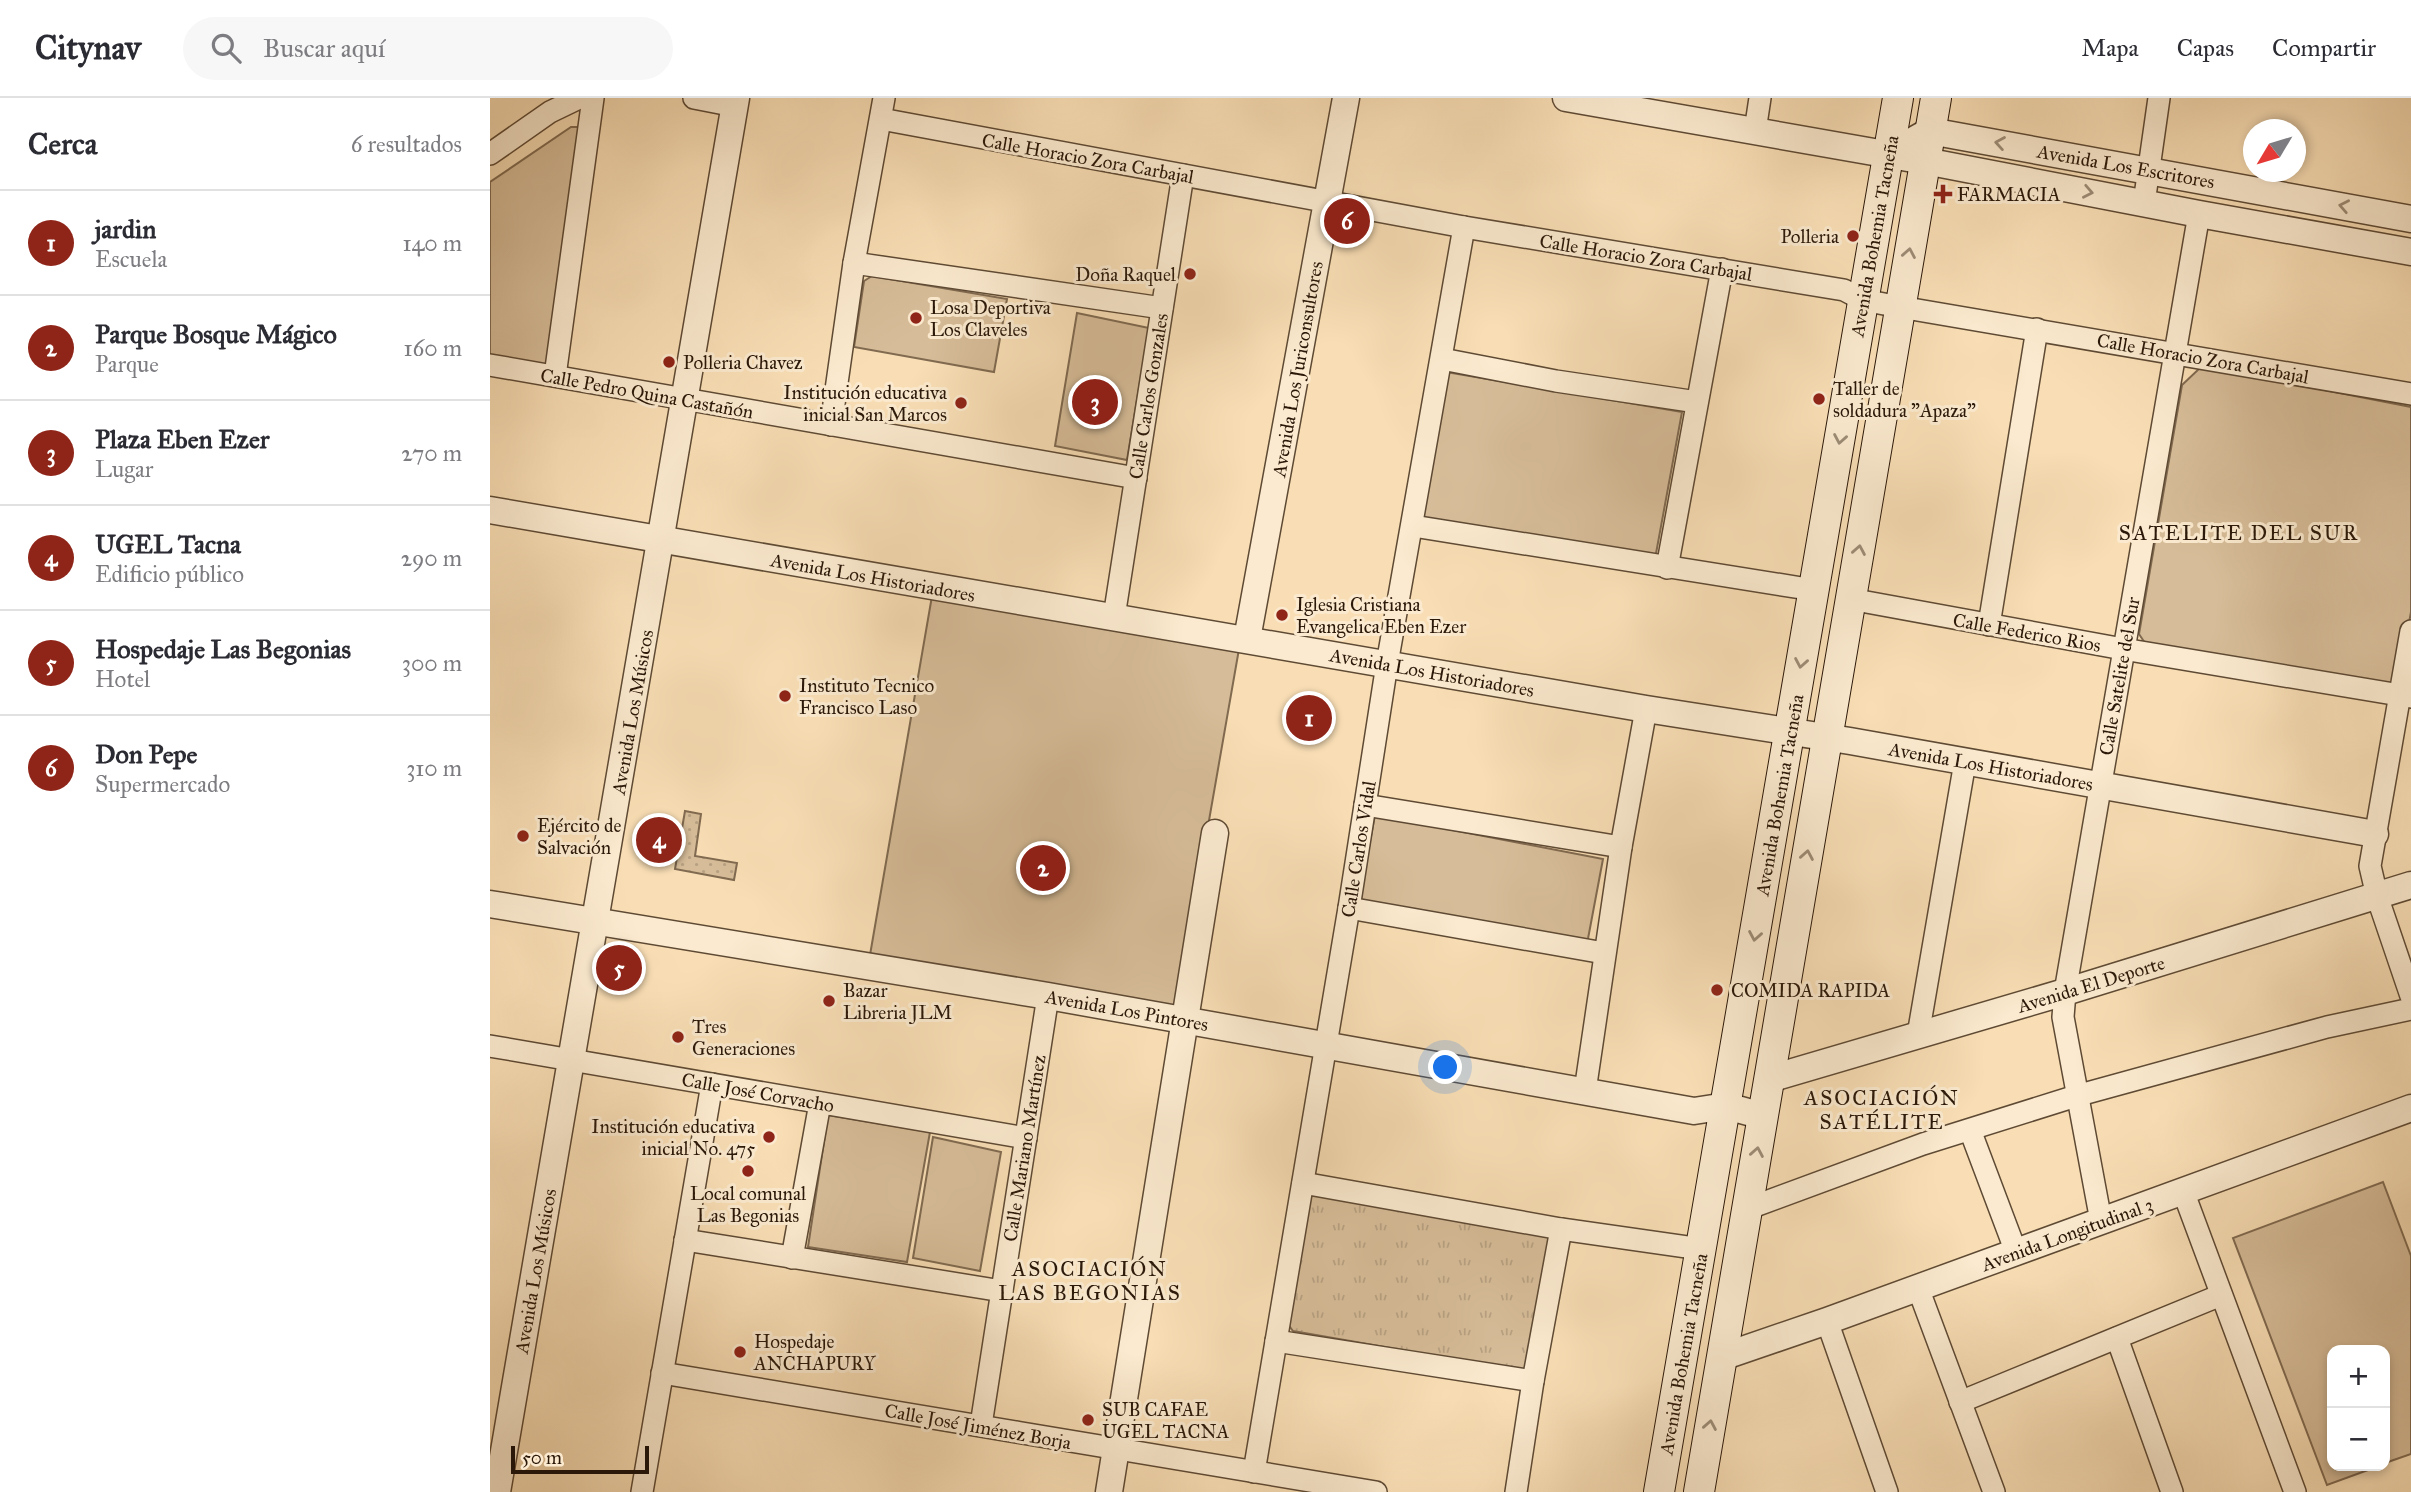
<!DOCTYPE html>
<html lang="es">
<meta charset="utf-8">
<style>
:root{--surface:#fff;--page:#f7f7f7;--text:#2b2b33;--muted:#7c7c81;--line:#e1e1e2;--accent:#8f2418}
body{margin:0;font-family:"IM FELL Great Primer",serif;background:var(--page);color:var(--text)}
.controls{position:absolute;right:21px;bottom:21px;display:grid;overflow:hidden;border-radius:14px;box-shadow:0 4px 10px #0003}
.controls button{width:63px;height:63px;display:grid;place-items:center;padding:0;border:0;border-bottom:2px solid var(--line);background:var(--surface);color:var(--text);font:35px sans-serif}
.compass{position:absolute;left:1753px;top:21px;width:63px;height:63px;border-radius:50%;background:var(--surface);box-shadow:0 4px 10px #0003;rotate:232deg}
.scale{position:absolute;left:21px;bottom:18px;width:138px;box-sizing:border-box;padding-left:7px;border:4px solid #2b1809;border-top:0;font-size:19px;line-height:24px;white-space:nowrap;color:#2b1809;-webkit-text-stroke:5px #fbeacf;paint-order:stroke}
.you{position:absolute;left:956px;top:970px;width:24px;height:24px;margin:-18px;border:5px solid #fff;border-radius:50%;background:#1a73e8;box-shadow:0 0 0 10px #1a73e833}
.badge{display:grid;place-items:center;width:46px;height:46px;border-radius:50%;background:var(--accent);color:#fff;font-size:23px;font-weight:700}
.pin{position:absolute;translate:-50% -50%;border:4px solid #fff;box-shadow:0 2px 7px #0006}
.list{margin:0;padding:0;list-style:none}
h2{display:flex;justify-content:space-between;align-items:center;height:91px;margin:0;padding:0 28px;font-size:30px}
h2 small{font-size:23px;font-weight:400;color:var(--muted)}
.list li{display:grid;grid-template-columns:46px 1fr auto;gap:21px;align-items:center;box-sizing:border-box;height:105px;padding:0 28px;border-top:2px solid var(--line)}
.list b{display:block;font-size:26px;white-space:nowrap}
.list p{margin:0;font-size:23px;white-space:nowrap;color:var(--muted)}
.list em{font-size:23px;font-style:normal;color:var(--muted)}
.icon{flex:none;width:38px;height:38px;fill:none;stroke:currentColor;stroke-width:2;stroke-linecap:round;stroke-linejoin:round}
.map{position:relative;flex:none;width:1921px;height:1394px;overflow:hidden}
header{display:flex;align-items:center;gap:42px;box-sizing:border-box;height:98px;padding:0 35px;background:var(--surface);border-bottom:2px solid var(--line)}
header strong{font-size:33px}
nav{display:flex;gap:38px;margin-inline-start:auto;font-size:24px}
.search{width:490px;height:63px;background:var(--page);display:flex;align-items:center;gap:18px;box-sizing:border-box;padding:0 24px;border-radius:38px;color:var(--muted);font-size:26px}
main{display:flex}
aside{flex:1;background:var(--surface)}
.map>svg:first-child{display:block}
.grass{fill:url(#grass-tufts);stroke:#806a50;stroke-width:2}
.park{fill:#d6bc98;stroke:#806a50;stroke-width:2}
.garden{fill:url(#garden-dots);stroke:#806a50;stroke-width:2}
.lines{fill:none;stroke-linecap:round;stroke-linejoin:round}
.minor-casing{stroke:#5e4a34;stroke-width:24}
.tertiary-casing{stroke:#5e4a34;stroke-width:29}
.secondary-casing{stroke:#2b1809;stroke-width:32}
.minor{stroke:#fbeacf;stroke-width:21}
.tertiary{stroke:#fbeacf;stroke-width:26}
.secondary{stroke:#fbeacf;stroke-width:30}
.oneway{stroke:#9d8c76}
.poi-dot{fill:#8f2418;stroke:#fbeacf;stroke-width:2.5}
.labels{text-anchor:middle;stroke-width:6;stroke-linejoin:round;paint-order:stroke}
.street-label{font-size:19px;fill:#2b1809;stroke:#fbeacf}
.poi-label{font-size:19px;fill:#2b1809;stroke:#fbeacf;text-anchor:start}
.neighbourhood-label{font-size:21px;letter-spacing:2px;fill:#2b1809;stroke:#fbeacf}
</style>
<header>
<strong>Citynav</strong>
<div class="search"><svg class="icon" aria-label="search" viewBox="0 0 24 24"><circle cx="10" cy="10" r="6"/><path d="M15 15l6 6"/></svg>Buscar aquí</div>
<nav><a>Mapa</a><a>Capas</a><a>Compartir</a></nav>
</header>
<main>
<aside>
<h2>Cerca<small>6 resultados</small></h2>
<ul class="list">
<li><span class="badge">1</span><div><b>jardin</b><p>Escuela</p></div><em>140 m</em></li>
<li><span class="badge">2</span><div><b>Parque Bosque Mágico</b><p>Parque</p></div><em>160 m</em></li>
<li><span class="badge">3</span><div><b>Plaza Eben Ezer</b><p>Lugar</p></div><em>270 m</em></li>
<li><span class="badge">4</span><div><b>UGEL Tacna</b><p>Edificio público</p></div><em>290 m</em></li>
<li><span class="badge">5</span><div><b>Hospedaje Las Begonias</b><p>Hotel</p></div><em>300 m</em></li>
<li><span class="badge">6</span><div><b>Don Pepe</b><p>Supermercado</p></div><em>310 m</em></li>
</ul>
</aside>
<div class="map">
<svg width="1921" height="1394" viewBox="0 0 1921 1394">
<defs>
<pattern id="grass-tufts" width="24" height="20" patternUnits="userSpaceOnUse" patternTransform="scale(1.75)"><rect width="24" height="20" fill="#d6bc98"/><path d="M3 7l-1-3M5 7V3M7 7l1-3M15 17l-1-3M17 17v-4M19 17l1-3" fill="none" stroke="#b8a182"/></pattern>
<pattern id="garden-dots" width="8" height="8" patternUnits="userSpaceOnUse" patternTransform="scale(1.75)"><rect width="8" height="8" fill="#d6bc98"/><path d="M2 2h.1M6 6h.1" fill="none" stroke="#b8a182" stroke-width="1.8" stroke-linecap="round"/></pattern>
</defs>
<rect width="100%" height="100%" fill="#f9deb5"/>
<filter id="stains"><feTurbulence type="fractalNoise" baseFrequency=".00286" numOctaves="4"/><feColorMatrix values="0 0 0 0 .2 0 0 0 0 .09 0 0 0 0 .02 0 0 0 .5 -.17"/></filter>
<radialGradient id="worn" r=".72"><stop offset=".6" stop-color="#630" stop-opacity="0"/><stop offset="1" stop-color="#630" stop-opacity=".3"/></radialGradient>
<polygon class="grass" points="824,1097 1056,1136 1062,1142 1040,1266 1032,1273 803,1233 797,1225 817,1100"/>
<g class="park">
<polygon points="81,29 92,29 65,267 0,265 0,84"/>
<polygon points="382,178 517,201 504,274 364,249 374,183"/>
<polygon points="587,215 659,230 637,362 565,348"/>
<polygon points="1712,268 1921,309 1921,514 1908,584 1899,589 1657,548 1649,536 1692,287"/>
<polygon points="956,274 1192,314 1165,461 930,419"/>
<polygon points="442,498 749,551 686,911 380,857"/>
<polygon points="885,717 1113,761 1097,846 869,802"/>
<polygon points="338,1017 440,1034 417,1164 318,1149"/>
<polygon points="443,1039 511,1054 490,1173 423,1160"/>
<polygon points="1893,1084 1921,1158 1921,1356 1895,1365 1895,1252 1842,1252 1842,1368 1889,1368 1837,1387 1743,1140"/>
</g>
<polygon class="garden" points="195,713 211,716 205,758 247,765 244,782 185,771"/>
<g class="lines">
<g class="minor-casing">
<g id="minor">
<polyline points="204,0 245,8"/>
<polyline points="391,21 974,129 1354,192 1373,202 1410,209 1921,296"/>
<polyline points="1265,33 1270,0"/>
<polyline points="0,56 60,14 89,0"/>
<polyline points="1654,105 1669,0"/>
<polyline points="364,165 672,210"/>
<polyline points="952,261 1066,283 1207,304"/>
<polyline points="0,267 646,380"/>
<polyline points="65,278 103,0"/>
<polyline points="341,327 364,165 394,0"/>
<polyline points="923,428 1324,492"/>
<polyline points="1177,470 1232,171"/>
<polyline points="1360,501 1633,551 1921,599"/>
<polyline points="624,519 693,77"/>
<polyline points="1499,527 1547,231"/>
<polyline points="1921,533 1880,768 1887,798 1921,898"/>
<polyline points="875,707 1131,749"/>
<polyline points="859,810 1114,855"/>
<polyline points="1428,937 1475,664"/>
<polyline points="0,948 536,1040"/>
<polyline points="1095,993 1131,749 1156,611"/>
<polyline points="1480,1032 1526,1154"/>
<polyline points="813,1085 1071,1131 1211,1151"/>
<polyline points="1693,1093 1805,1394"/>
<polyline points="1257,1111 1433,1046 1586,998 1837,929 1921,911"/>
<polyline points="1611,1123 1573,919 1575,894 1709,116"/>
<polyline points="195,1142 512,1193"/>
<polyline points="302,1160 330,1005"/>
<polyline points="1428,1190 1504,1394"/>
<polyline points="1337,1223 1397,1394"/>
<polyline points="1627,1240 1682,1394"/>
<polyline points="786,1243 1043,1283"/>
<path d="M172 1275C410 1314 648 1355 886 1394"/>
<polyline points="1470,1304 1731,1197"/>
<polyline points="491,1327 558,898"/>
<polyline points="764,1374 859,810 897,566 974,129"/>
<polyline points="152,1394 222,986"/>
<polyline points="1026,1394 1043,1283 1071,1131"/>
</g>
</g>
<g class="tertiary-casing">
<g id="tertiary">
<polyline points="1076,0 1435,63 1709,116 1921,154"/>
<polyline points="1424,42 1440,33 1921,121"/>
<polyline points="0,412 1156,611 1360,643 1885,736"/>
<polyline points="757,541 856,0"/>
<polyline points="0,806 558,898 1204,1013 1236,1008 1273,1018"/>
<polyline points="1279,981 1575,894 1921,787"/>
<polyline points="1232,1259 1337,1223 1921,1010"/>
<polyline points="7,1394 246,0"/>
<polyline points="619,1394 725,735"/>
</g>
</g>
<g class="secondary-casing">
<g id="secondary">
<polyline points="1169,1394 1408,0"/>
<polyline points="1209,1394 1446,0"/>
</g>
</g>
<use href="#minor" class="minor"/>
<use href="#tertiary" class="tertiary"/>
<use href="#secondary" class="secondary"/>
</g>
<defs><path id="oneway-chevron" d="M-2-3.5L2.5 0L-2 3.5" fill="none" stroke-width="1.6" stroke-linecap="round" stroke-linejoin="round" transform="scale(1.75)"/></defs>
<g class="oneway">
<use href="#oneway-chevron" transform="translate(1510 45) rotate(-170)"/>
<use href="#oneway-chevron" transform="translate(1598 94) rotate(11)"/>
<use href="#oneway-chevron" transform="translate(1854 108) rotate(-169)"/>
<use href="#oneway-chevron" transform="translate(1419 155) rotate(-80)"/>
<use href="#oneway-chevron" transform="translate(1350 341) rotate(100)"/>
<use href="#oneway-chevron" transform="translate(1369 452) rotate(-80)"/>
<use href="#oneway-chevron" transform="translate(1311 565) rotate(100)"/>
<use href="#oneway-chevron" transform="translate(1317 757) rotate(-80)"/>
<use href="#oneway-chevron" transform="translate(1265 838) rotate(100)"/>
<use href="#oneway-chevron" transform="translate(1267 1054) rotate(-80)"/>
<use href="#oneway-chevron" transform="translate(1220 1327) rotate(-80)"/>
</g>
<g class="poi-dot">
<path d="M1449.5 85.5h7v7h7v7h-7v7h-7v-7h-7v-7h7z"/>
<circle cx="1363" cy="138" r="7"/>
<circle cx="700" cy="176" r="7"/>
<circle cx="426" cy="220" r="7"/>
<circle cx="179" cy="264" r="7"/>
<circle cx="1329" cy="301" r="7"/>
<circle cx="471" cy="305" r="7"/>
<circle cx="792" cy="517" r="7"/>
<circle cx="295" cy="598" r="7"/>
<circle cx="33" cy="738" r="7"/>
<circle cx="1227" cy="892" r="7"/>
<circle cx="339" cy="903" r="7"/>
<circle cx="188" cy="939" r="7"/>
<circle cx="279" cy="1039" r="7"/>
<circle cx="258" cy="1073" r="7"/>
<circle cx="250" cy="1254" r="7"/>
<circle cx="598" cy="1322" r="7"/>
</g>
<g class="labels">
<g class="street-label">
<text transform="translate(598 60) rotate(10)" y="7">Calle Horacio Zora Carbajal</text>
<text transform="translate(1636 68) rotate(10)" y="7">Avenida Los Escritores</text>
<text transform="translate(1384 138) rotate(-80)" y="7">Avenida Bohemia Tacneña</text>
<text transform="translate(1156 159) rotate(9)" y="7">Calle Horacio Zora Carbajal</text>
<text transform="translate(1713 260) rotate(10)" y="7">Calle Horacio Zora Carbajal</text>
<text transform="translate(807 271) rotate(-80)" y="7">Avenida Los Juriconsultores</text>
<text transform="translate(157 295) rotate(10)" y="7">Calle Pedro Quina Castañón</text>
<text transform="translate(658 298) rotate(-81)" y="7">Calle Carlos Gonzales</text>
<text transform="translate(383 479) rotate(10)" y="7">Avenida Los Historiadores</text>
<text transform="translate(1537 534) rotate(10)" y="7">Calle Federico Rios</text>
<text transform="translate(942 574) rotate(10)" y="7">Avenida Los Historiadores</text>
<text transform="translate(1629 578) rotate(-80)" y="7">Calle Satelite del Sur</text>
<text transform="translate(142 614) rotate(-80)" y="7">Avenida Los Músicos</text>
<text transform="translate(1501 668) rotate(10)" y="7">Avenida Los Historiadores</text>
<text transform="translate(1289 697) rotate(-80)" y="7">Avenida Bohemia Tacneña</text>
<text transform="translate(868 751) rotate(-81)" y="7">Calle Carlos Vidal</text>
<text transform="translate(1601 886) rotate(-17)" y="7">Avenida El Deporte</text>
<text transform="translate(637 912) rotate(10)" y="7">Avenida Los Pintores</text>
<text transform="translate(268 994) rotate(10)" y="7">Calle José Corvacho</text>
<text transform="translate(534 1050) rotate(-81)" y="7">Calle Mariano Martínez</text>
<text transform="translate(1577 1136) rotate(-20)" y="7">Avenida Longitudinal 3</text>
<text transform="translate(45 1173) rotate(-80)" y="7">Avenida Los Músicos</text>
<text transform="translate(1193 1256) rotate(-80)" y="7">Avenida Bohemia Tacneña</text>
<text transform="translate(488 1328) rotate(10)" y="7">Calle José Jiménez Borja</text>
</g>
<g class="poi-label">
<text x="1467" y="103">FARMACIA</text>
<text x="1349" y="145" text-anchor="end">Polleria</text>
<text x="686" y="183" text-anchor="end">Doña Raquel</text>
<text x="440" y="216">Losa Deportiva<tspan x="440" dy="22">Los Claveles</tspan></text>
<text x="193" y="271">Polleria Chavez</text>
<text x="1343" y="297">Taller de<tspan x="1343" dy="22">soldadura "Apaza"</tspan></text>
<text x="457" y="301" text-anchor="end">Institución educativa<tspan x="457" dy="22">inicial San Marcos</tspan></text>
<text x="806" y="513">Iglesia Cristiana<tspan x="806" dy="22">Evangelica Eben Ezer</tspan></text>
<text x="309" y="594">Instituto Tecnico<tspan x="309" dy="22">Francisco Laso</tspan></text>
<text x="47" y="734">Ejército de<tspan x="47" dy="22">Salvación</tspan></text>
<text x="353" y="899">Bazar<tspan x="353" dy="22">Libreria JLM</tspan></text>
<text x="1241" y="899">COMIDA RAPIDA</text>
<text x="202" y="935">Tres<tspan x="202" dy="22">Generaciones</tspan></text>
<text x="265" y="1035" text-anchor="end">Institución educativa<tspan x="265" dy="22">inicial No. 475</tspan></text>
<text x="258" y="1102" text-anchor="middle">Local comunal<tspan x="258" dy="22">Las Begonias</tspan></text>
<text x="264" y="1250">Hospedaje<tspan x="264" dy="22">ANCHAPURY</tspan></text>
<text x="612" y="1318">SUB CAFAE<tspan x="612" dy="22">UGEL TACNA</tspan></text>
</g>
<g class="neighbourhood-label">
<text x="1749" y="442">SATELITE DEL SUR</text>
<text x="1392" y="1007">ASOCIACIÓN<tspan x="1392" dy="24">SATÉLITE</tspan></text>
<text x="600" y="1178">ASOCIACIÓN<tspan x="600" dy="24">LAS BEGONIAS</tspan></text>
</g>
</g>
<rect width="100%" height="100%" filter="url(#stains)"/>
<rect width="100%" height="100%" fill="url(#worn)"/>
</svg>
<div class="controls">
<button>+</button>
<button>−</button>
</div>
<svg class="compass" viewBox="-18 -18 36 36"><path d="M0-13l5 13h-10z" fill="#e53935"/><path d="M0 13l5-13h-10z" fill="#7c7c81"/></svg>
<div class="scale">50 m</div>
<div class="you"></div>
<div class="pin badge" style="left:819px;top:620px">1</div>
<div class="pin badge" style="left:553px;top:770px">2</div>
<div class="pin badge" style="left:605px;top:304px">3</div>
<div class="pin badge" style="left:169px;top:742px">4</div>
<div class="pin badge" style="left:129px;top:870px">5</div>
<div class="pin badge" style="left:857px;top:123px">6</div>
</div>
</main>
